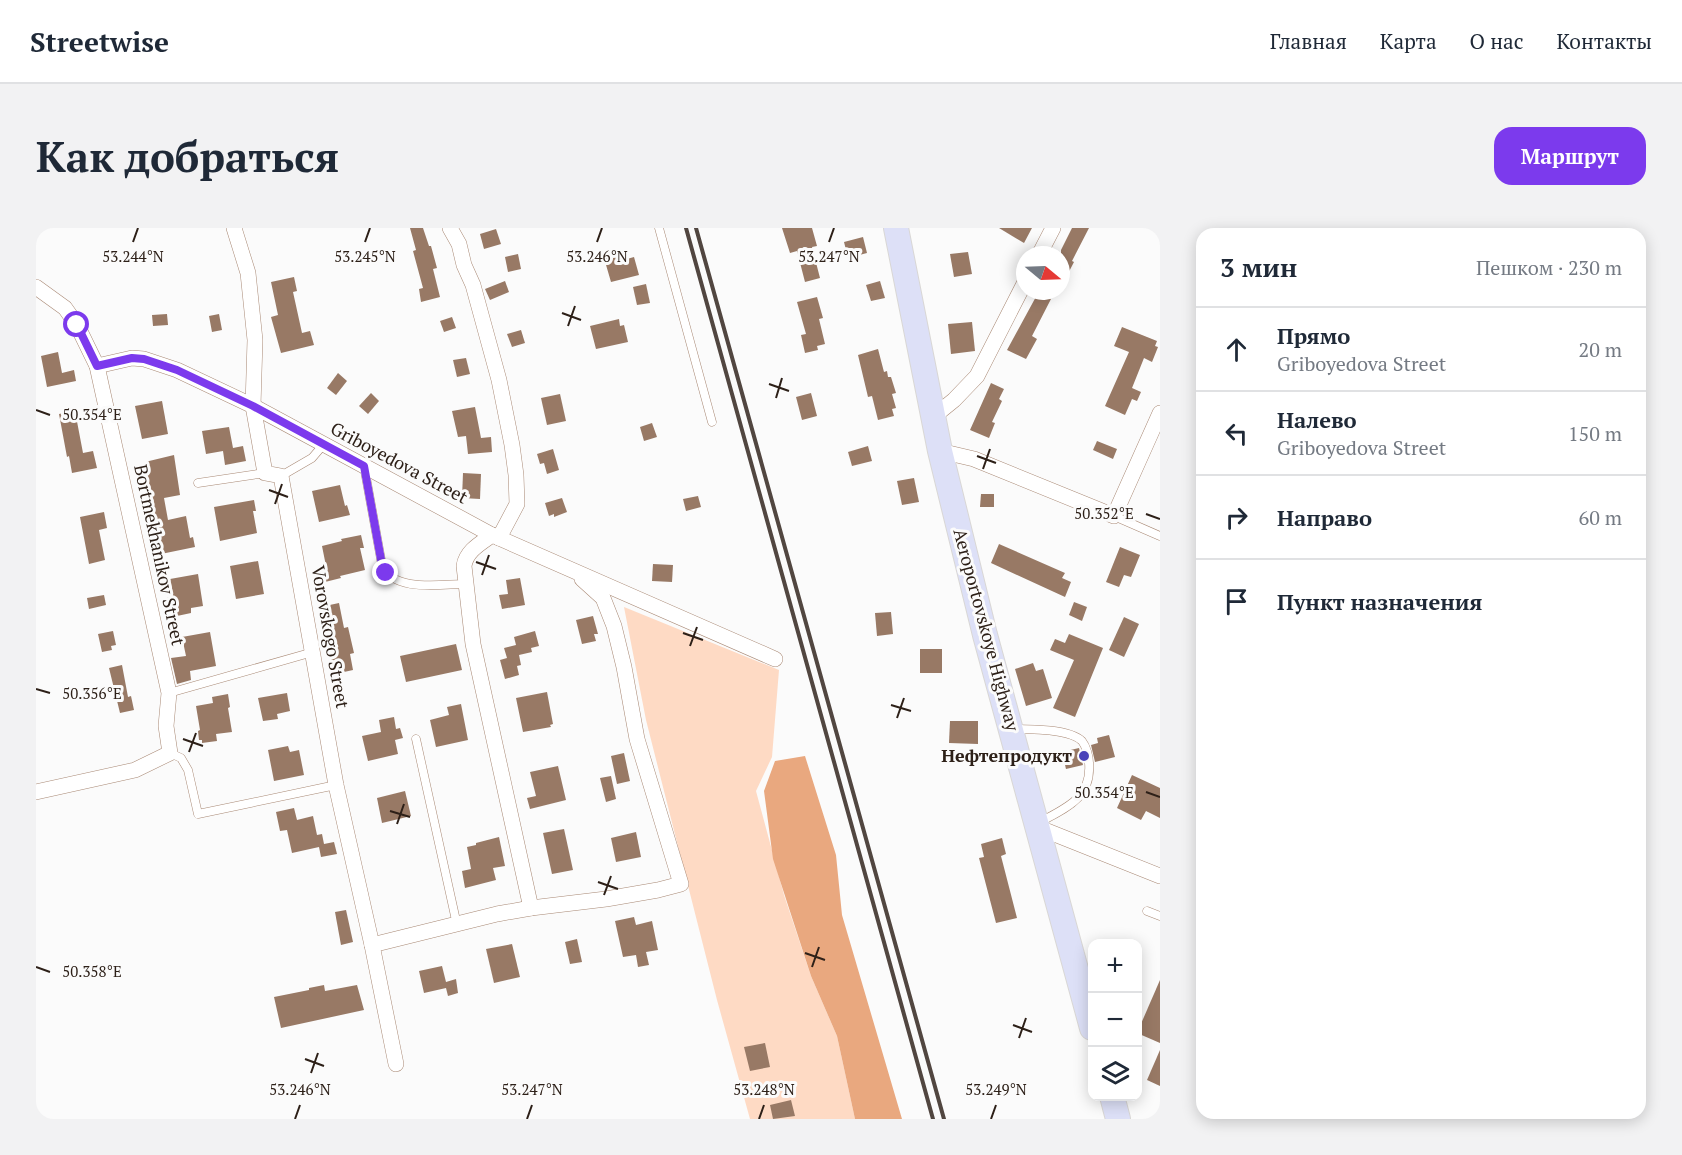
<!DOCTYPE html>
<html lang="ru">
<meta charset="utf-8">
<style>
:root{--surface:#fff;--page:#f2f2f3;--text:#1f2937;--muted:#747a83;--line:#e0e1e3;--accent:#7c3aed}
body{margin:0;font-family:"PT Serif",serif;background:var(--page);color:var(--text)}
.controls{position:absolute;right:18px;bottom:18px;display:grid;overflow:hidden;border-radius:12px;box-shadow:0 3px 15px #0003}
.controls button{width:54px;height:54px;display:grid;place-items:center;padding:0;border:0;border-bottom:2px solid var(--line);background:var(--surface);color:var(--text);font:30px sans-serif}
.compass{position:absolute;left:980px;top:18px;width:54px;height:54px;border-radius:50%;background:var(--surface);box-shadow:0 3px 15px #0003;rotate:109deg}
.stop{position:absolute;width:18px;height:18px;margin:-14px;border:4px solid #7c3aed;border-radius:50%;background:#fff}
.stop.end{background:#7c3aed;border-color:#fff;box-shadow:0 2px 6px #0008}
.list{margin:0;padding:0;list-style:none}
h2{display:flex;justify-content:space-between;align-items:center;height:78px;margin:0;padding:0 24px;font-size:26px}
h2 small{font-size:20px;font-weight:400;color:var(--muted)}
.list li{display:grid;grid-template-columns:39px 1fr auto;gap:18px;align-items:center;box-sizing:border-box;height:84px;padding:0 24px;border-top:2px solid var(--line)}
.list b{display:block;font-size:22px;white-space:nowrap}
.list p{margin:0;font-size:20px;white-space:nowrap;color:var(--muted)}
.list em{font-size:20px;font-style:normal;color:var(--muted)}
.icon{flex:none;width:33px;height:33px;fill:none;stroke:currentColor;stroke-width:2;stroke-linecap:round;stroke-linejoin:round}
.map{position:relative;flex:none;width:1124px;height:891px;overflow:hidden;border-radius:18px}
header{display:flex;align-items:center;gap:36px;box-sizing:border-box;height:84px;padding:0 30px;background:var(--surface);border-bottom:2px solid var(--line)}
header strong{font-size:28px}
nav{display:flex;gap:33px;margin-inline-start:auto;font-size:21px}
.intro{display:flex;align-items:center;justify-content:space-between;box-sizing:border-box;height:144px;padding:0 36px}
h1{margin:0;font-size:42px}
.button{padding:15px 27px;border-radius:18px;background:var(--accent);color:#fff;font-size:21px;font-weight:700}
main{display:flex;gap:36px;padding:0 36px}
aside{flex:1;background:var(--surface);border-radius:18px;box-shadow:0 3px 15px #0003}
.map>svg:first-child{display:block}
.green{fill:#fedac4}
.forest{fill:#e9a87f}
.building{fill:#987965}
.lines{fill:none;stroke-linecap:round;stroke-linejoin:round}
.service-casing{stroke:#a98975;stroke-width:9}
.minor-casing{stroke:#a98975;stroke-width:16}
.primary-casing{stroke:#d9d7d5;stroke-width:26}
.service{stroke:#fff;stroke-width:8}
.minor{stroke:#fff;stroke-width:15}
.primary{stroke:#dde0f7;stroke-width:24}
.rail{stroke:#514640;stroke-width:4}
.route{stroke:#7c3aed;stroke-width:8}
.ticks{fill:none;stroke:#2d2018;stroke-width:2}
.poi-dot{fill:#4a43b9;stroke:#fbfbfb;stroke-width:2}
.labels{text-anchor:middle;stroke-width:6;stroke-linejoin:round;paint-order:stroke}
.street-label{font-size:18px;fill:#2d2018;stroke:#fbfbfb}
.poi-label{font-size:18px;font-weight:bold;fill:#2d2018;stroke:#fbfbfb;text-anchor:end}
.ticks-label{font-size:15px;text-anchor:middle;fill:#2d2018;stroke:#fbfbfb;stroke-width:6;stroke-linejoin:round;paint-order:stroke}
</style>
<header>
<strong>Streetwise</strong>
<nav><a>Главная</a><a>Карта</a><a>О нас</a><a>Контакты</a></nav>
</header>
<div class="intro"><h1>Как добраться</h1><a class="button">Маршрут</a></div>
<main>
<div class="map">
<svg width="1124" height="891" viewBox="0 0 1124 891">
<rect width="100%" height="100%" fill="#fbfbfb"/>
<polygon class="green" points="588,379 743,442 736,529 720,563 748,667 775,748 801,808 819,891 714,891 681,772 610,492"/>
<polygon class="forest" points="769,528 800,627 806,687 866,891 819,891 801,808 775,748 737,631 728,563 739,533"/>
<g class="building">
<polygon points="374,0 387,0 393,18 395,18 401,40 397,41 404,69 385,74 383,61 387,60 377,23 380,22"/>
<polygon points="746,0 776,0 781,18 776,19 784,50 769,54 761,23 754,25"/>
<polygon points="963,0 996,0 988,15"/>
<polygon points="1036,0 1053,0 1036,33 1038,34 1025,59 1025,22"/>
<polygon points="460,1 465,16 448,21 444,6"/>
<polygon points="827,9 831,25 812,30 808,14"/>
<polygon points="590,24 591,31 598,29 603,47 575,54 568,30"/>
<polygon points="932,24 936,46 918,49 914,26"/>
<polygon points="482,26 485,41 472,44 469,29"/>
<polygon points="258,49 261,63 257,64 266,105 274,103 278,117 245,125 235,89 242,87 235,54"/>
<polygon points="469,53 473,64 454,72 449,61"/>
<polygon points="844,53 849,70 835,73 830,57"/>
<polygon points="610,56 614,75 601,77 597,59"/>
<polygon points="1002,65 1015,71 996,108 1001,111 990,131 971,122"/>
<polygon points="781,69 787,90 783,91 789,116 781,118 782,122 769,125 765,107 770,106 761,74"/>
<polygon points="131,86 132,97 117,98 116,87"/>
<polygon points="183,86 186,102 176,104 173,88"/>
<polygon points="416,89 420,100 408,104 404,93"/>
<polygon points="583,91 584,98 588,97 592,114 560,121 554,98"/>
<polygon points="936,94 939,123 915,126 912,96"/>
<polygon points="1086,99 1121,113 1119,118 1122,119 1116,134 1108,130 1096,160 1105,164 1101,173 1096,171 1089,187 1069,178 1093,124 1078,118"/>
<polygon points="485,102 489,115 476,119 471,106"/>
<polygon points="842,121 848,144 851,143 852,149 855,149 860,165 856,166 860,180 856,181 858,188 842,192 836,168 832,169 822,127"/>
<polygon points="22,124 26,145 38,142 40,153 11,159 5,128"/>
<polygon points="430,130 434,146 421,149 417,132"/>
<polygon points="302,145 311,153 300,167 291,160"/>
<polygon points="955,155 968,161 963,171 966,173 956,194 959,195 953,210 934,202"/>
<polygon points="335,165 343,173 332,186 323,178"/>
<polygon points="775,165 781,188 766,192 760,169"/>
<polygon points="524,166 530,193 511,197 505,170"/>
<polygon points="126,173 132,206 106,211 99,178"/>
<polygon points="439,179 445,210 455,209 456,224 432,226 430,208 422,209 416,183"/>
<polygon points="39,183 47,225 57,223 61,240 36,245 33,228 31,229 23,186"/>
<polygon points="616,195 621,209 608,213 604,199"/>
<polygon points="193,199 197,220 207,218 210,233 189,237 187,223 170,226 166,203"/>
<polygon points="1061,213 1081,221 1077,231 1057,222"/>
<polygon points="832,218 836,233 816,238 812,224"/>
<polygon points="517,221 523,242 511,246 508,235 504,236 501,226"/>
<polygon points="138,227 144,267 128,270 132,292 150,288 154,310 157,309 159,319 125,326 121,303 111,304 109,293 119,291 109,234"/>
<polygon points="427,245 445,246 444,271 426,270"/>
<polygon points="878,250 883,274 866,277 861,253"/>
<polygon points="304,257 309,278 311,277 314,287 283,294 276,263"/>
<polygon points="945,266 958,266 958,279 944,279"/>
<polygon points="662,268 665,279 650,283 647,271"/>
<polygon points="526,270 531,284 518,289 518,286 513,288 509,275"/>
<polygon points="218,272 220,283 217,283 221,305 184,313 178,279"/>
<polygon points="68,284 71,300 63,302 69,332 53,336 44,289"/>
<polygon points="325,307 328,320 324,320 329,342 304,348 305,350 289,354 287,344 291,343 286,318 306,313 305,311"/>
<polygon points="963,316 1029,345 1026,350 1035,354 1029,369 955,335"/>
<polygon points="1084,319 1104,327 1095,349 1088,347 1083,359 1070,354"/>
<polygon points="222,333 228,366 200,371 194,338"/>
<polygon points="617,336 637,337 636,354 616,353"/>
<polygon points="162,346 167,378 155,380 155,385 141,388 140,384 133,385 131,370 137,368 134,351"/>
<polygon points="484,350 489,377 466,381 463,367 472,366 470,352"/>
<polygon points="68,367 70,377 53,381 51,370"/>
<polygon points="1038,374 1051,379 1046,393 1033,387"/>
<polygon points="303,375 308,400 312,399 318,425 314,426 317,442 299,446 293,421 298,420 289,378"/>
<polygon points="855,384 857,406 841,408 839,385"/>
<polygon points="557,388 562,406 558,406 560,413 546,416 540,392"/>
<polygon points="1088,389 1103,396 1088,429 1073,422"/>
<polygon points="77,403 80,417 75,418 76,422 66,424 62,406"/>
<polygon points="499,403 503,418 495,420 496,424 483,427 485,437 481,438 483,447 469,451 464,432 471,430 468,420 480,417 478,409"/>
<polygon points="174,404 180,438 154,443 155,452 141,456 135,430 150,428 146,409"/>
<polygon points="1033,406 1067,420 1039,489 1017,480 1038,432 1014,422 1019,411 1029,415"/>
<polygon points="420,416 426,442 370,454 364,428"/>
<rect x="884" y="421" width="22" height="24"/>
<polygon points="997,435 1000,443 1007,441 1016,470 990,478 979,441"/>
<polygon points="86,437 92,469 95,468 98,482 84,485 73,440"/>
<polygon points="511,464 517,496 514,497 515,499 487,504 480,470"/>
<polygon points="251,465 254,483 241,486 242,491 227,493 222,470"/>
<polygon points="192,466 194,479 192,480 196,504 180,506 181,513 166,515 166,512 163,512 162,503 164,502 160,478 177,475 176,469"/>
<polygon points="425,476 432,512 400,519 394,492 413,487 411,479"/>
<polygon points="358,489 360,501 364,500 367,510 359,512 362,526 332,533 326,508 345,504 343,492"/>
<polygon points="914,493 942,493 942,516 913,515"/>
<polygon points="1073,507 1079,529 1059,534 1055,517 1062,515 1061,510"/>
<polygon points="252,518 254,524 263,522 268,547 238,553 232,522"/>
<polygon points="1043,520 1047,537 1030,541 1026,524"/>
<polygon points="588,525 594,553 581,556 575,528"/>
<polygon points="522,538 530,572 494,581 491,570 500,568 494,544"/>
<polygon points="1096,547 1124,560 1124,590 1110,583 1105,592 1081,580"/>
<polygon points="575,548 580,571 570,574 564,550"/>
<polygon points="369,563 375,588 346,595 341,570"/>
<polygon points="258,580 261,592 277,588 281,607 286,606 288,616 298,614 301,626 285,629 283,619 256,625 251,602 244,603 240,584"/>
<polygon points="528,601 537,642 516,646 507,605"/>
<polygon points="600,604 605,629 580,634 575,610"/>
<polygon points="463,609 469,638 457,640 460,652 429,660 426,643 435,641 431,619 440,617 440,615"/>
<polygon points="966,610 970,626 965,628 981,690 960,695 943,630 948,629 945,616"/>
<polygon points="310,682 317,714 305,717 299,684"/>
<polygon points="598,689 600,697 616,693 622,722 610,724 613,737 602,739 600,727 587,729 579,693"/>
<polygon points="541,711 546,734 534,736 529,714"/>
<polygon points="476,716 484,749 458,755 450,721"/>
<polygon points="406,738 410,754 420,751 422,765 412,768 410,760 388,765 383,743"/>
<polygon points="1124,752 1124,815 1101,805"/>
<polygon points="288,757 289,763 321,757 328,782 245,800 238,769 273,762 273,760"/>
<polygon points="729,815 734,839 714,843 708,819"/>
<polygon points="1124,822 1124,858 1111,852"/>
<polygon points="755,872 759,888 737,891 734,877"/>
</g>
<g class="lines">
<g class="service-casing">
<g id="service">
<polyline points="623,0 676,194"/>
<path d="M328 238 346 337C358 365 405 356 430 356"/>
<polyline points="245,248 276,230 288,216"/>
<polyline points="162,255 229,245"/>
<polyline points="1078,288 1124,308"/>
<polyline points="133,465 277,424"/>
<path d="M978 501C995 501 1034 501 1046 513 1050 518 1053 528 1053 535 1056 570 1030 580 1004 594"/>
<polyline points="380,511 421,697"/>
<polyline points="134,525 145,530 152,542 162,586 300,557"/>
<polyline points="1111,683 1124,688"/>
</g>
</g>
<g class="minor-casing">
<g id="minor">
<polyline points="198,0 212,45 219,112 217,178 229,245 245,248 300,557 336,717 360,836"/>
<polyline points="414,0 423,16 428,37 437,57 463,152 476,217 480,247 481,276 463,310"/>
<polyline points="1003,27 1017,0"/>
<polyline points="0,59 29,80 41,97 61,138 133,465 130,498 134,525 99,542 0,564"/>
<polyline points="61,138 96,130 108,131 141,142 217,178 456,307 739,431"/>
<polyline points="897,189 918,172 941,148 989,54"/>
<polyline points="904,223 938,231 1078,288 1124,185"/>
<path d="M456 307C445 315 430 323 428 338L437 416 495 680"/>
<polyline points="1001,599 1124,648"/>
<polyline points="336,717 461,686 495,680 570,671 622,662 645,656 601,511 588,439 578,398 567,370 546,351"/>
</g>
</g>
<g class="primary-casing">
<g id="primary">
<polyline points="860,0 904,223 949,407 1056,800"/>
<polyline points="1076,868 1082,891"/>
</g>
</g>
<use href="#service" class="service"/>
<use href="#minor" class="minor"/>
<use href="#primary" class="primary"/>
<g class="rail">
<polyline points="650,0 897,891"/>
<polyline points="660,0 908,891"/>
</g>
</g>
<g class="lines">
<polyline class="route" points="41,97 61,138 96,130 108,131 141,142 217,178 328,238 346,337 350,345"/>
</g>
<path class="ticks" d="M97 14 102 0M329 14 334 0M561 14 566 0M793 14 798 0M526 85 545 92M532 98 539 78M733 156 753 163M740 170 746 150M0 182 14 187M941 228 960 235M947 241 954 221M233 262 252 269M239 276 246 256M1110 286 1124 291M440 334 460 341M446 347 453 327M647 405 667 412M654 418 661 399M0 461 14 465M855 477 875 483M861 490 868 470M147 511 167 518M153 524 160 505M1110 564 1124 569M354 583 374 589M361 596 368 576M562 654 582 661M568 667 575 648M769 725 789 732M0 739 14 744M776 739 783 719M977 797 996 804M983 810 990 790M269 831 288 838M275 845 282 825M259 891 264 877M491 891 496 877M723 891 728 877M955 891 960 877"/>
<circle class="poi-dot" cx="1048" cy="528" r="6"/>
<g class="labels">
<g class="street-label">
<text transform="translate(363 235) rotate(28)" y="6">Griboyedova Street</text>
<text transform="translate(123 327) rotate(78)" y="6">Bortmekhanikov Street</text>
<text transform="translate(950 402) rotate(75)" y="6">Aeroportovskoye Highway</text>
<text transform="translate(294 409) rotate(80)" y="6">Vorovskogo Street</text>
</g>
<g class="poi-label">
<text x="1036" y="534">Нефтепродукт</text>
</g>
</g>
<g class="ticks-label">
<text x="97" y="34">53.244°N</text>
<text x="329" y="34">53.245°N</text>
<text x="561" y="34">53.246°N</text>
<text x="793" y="34">53.247°N</text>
<text x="56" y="192">50.354°E</text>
<text x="1068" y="291">50.352°E</text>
<text x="56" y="471">50.356°E</text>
<text x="1068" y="570">50.354°E</text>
<text x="56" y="749">50.358°E</text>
<text x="264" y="867">53.246°N</text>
<text x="496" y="867">53.247°N</text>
<text x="728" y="867">53.248°N</text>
<text x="960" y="867">53.249°N</text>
</g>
</svg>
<div class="controls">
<button>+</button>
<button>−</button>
<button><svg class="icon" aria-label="layers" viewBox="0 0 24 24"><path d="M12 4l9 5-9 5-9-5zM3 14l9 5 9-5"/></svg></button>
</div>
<svg class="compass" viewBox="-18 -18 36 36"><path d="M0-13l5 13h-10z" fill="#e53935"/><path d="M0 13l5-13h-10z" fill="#747a83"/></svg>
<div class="stop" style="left:41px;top:97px"></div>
<div class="stop end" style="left:350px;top:345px"></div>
</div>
<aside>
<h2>3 мин<small>Пешком · 230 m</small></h2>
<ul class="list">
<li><svg class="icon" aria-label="ahead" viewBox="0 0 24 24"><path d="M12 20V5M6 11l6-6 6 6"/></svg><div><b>Прямо</b><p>Griboyedova Street</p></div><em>20 m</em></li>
<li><svg class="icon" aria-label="left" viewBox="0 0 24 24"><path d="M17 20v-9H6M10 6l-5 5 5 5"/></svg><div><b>Налево</b><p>Griboyedova Street</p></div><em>150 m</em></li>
<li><svg class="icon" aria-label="right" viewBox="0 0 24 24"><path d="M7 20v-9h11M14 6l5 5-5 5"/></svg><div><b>Направо</b></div><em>60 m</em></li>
<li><svg class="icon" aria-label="arrive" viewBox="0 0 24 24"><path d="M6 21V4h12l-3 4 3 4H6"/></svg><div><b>Пункт назначения</b></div></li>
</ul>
</aside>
</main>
